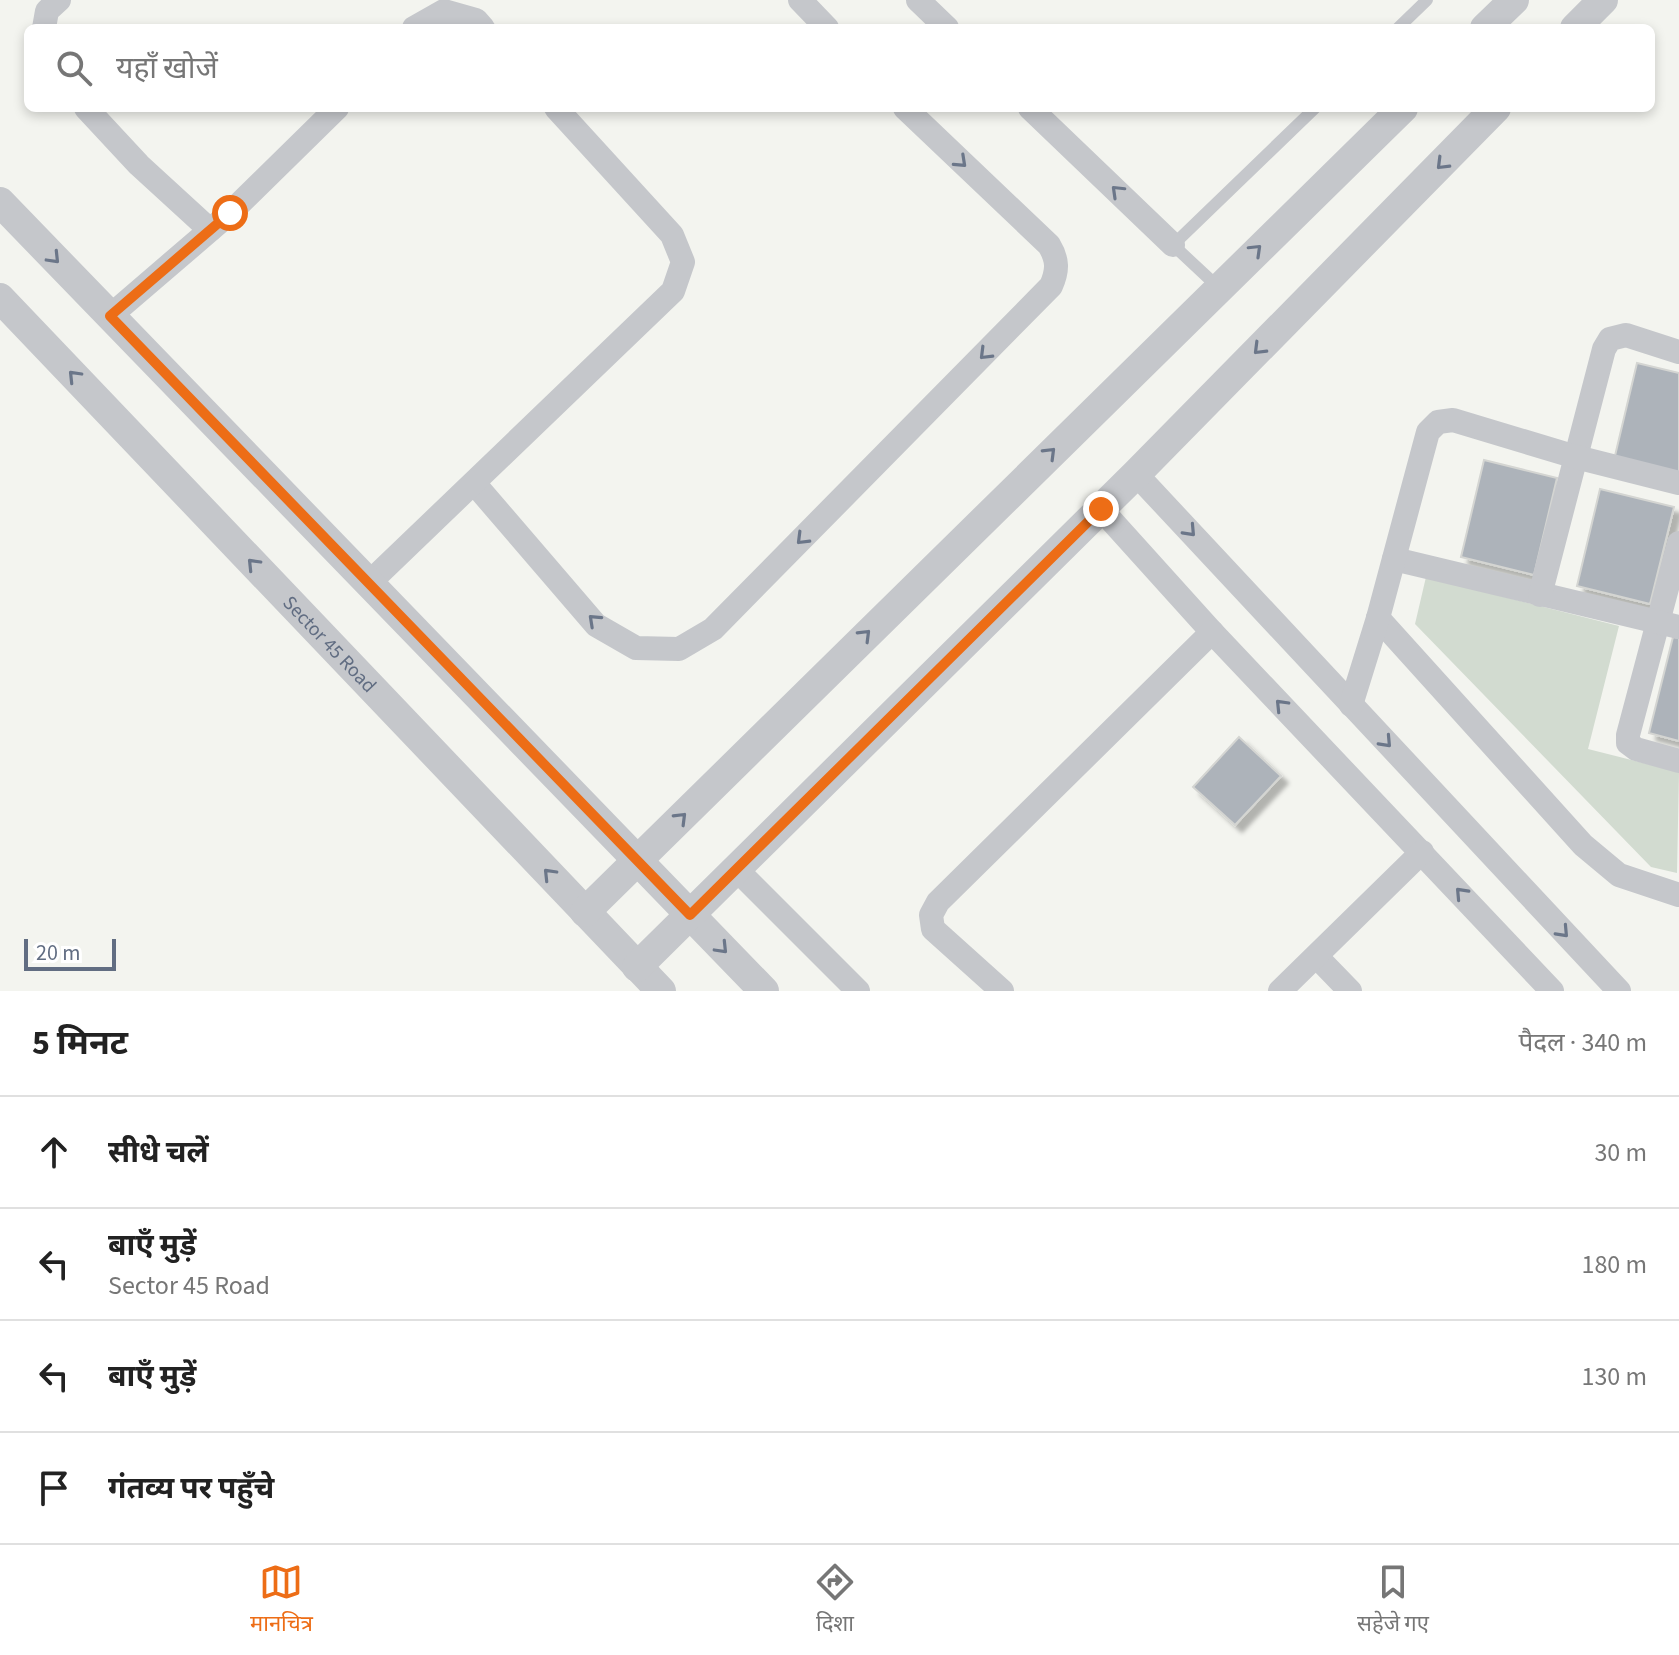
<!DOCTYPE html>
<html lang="hi">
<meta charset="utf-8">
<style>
:root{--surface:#fff;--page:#f2f2f2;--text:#222;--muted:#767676;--line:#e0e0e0;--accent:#ed6d16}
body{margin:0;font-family:"Source Sans 3","Noto Sans Devanagari",sans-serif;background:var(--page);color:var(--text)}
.scale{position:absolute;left:24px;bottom:20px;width:92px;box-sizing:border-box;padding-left:8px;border:4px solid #616d82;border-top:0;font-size:22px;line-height:28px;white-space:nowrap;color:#616d82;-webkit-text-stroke:6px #fff;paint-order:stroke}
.stop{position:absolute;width:24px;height:24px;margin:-18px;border:6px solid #ed6d16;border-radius:50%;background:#fff}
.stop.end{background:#ed6d16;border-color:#fff;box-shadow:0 2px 8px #0008}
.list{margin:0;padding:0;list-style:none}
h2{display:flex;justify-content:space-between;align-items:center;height:104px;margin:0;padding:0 32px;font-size:34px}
h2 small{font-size:26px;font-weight:400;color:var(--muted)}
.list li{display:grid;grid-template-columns:52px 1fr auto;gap:24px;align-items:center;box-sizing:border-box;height:112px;padding:0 32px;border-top:2px solid var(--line)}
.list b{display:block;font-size:30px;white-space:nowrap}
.list p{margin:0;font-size:26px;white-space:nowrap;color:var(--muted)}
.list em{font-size:26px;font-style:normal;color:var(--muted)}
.icon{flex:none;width:44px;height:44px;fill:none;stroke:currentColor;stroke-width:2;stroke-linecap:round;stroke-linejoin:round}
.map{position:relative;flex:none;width:1679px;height:991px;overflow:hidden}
.search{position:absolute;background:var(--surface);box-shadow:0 4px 12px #0003;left:24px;right:24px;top:24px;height:88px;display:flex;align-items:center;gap:20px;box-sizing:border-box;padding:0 28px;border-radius:12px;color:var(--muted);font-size:30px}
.sheet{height:552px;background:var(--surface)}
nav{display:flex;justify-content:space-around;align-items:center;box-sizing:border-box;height:112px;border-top:2px solid var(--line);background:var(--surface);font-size:22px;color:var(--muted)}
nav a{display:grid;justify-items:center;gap:4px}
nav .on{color:var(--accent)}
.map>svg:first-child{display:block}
.green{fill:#d2dbd0}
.building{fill:#adb3ba;stroke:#d4d5d2;stroke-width:2;filter:url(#shadow)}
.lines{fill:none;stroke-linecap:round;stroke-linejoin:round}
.service{stroke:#c5c7cb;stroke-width:12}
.minor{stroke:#c5c7cb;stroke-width:24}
.tertiary{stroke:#c5c7cb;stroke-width:30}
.oneway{stroke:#6b7689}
.route{stroke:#ed6d16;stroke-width:10}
.labels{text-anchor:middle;stroke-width:8;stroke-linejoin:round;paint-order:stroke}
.street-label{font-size:20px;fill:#616d82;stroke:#fff}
</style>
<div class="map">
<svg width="1679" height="991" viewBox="0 0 1679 991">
<defs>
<filter id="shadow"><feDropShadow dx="7" dy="7" stdDeviation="2" flood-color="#0004"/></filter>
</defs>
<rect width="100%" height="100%" fill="#f3f4ef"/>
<polygon class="green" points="1426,577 1619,626 1588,749 1679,772 1677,873 1651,867 1415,624"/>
<g class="building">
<polygon points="1637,363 1679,373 1679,476 1614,460"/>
<polygon points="1484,460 1557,478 1534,575 1461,557"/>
<polygon points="1600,489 1674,507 1650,604 1577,586"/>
<polygon points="1673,637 1679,638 1679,741 1649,733"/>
<polygon points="1239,737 1281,776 1235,825 1193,787"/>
</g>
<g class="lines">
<g class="service">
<polyline points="1398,28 1427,0"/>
<polyline points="1218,287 1173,245 1315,108"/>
</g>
<g class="minor">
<polyline points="800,0 827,28"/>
<polyline points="918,0 947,28"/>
<polyline points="44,28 47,11 59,0"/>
<polyline points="414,28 444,11 476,20 483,28"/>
<polyline points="86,108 139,165 210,230"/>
<polyline points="1030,108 1173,245"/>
<polyline points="110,316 230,213 337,108"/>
<polyline points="1136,474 1619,991"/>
<path d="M474 483 596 625 636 648 679 649 713 629 1051 286C1058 270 1058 260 1049 245L905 108"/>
<polyline points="1101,509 1212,632 1552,991"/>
<polyline points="1679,543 1628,735 1628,743 1636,749 1679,761"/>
<polyline points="1394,559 1679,627"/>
<polyline points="369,583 673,291 683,262 672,235 556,108"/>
<polyline points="1540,595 1604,349 1610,339 1626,335 1679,352"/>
<polyline points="1378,618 1583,845 1619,875 1679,895"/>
<polyline points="1351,705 1378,618 1428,432 1438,422 1453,420 1576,457 1679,483"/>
<polyline points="736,869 858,991"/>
<polyline points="1317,957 1350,991"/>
<polyline points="1002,991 933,929 931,915 938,902 1212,632"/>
<polyline points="1280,991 1422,852"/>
</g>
<g class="tertiary">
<polyline points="1485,28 1514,0"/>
<polyline points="1575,28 1603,0"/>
<polyline points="0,202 764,991"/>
<path id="s1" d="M0 298 661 991"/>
<polyline points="585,912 1403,108"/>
<polyline points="637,967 1136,474 1496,108"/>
</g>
</g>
<defs><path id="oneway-chevron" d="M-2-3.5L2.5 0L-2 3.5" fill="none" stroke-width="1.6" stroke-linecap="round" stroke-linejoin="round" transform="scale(2)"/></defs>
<g class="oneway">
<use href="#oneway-chevron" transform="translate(961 162) rotate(43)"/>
<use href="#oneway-chevron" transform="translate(1442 164) rotate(135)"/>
<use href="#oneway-chevron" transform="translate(1117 191) rotate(-136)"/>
<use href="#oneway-chevron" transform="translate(1256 250) rotate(-44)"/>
<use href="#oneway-chevron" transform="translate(54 258) rotate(46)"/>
<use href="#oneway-chevron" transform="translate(1259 349) rotate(135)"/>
<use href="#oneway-chevron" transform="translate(985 354) rotate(135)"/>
<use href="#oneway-chevron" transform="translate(74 376) rotate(-134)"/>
<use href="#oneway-chevron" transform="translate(1050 453) rotate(-45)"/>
<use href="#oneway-chevron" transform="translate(1190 531) rotate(47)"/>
<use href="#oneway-chevron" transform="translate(802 539) rotate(135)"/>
<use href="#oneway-chevron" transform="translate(253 564) rotate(-134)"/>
<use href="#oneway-chevron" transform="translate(594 620) rotate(-137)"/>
<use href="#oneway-chevron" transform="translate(865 635) rotate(-45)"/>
<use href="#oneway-chevron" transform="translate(1281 705) rotate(-134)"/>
<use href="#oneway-chevron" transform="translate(1386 742) rotate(47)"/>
<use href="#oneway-chevron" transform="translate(681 818) rotate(-45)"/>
<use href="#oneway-chevron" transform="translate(549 874) rotate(-134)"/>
<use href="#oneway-chevron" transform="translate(1461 893) rotate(-133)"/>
<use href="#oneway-chevron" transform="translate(1563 932) rotate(47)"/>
<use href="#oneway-chevron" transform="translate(722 948) rotate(46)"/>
</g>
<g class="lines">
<polyline class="route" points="230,213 110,316 690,915 1101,509"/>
</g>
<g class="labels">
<g class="street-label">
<text dy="7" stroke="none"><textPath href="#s1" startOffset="478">Sector 45 Road</textPath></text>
</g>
</g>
</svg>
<div class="scale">20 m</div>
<div class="stop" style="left:230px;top:213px"></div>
<div class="stop end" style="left:1101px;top:509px"></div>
<div class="search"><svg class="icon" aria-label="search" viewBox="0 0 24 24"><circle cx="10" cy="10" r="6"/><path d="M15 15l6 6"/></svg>यहाँ खोजें</div>
</div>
<section class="sheet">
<h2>5 मिनट<small>पैदल · 340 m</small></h2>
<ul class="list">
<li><svg class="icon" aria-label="ahead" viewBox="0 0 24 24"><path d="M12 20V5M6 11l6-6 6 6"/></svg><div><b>सीधे चलें</b></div><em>30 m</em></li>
<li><svg class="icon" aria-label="left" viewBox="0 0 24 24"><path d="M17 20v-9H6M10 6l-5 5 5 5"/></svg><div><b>बाएँ मुड़ें</b><p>Sector 45 Road</p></div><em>180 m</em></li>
<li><svg class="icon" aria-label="left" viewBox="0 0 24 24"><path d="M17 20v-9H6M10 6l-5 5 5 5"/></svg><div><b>बाएँ मुड़ें</b></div><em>130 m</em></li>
<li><svg class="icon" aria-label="arrive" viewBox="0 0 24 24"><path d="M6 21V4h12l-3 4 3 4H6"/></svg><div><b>गंतव्य पर पहुँचे</b></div></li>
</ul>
</section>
<nav>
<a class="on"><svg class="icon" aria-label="map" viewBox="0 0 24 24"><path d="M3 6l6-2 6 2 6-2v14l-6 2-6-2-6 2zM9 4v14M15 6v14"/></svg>मानचित्र</a>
<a><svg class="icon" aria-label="directions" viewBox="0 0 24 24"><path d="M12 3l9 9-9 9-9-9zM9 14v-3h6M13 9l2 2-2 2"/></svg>दिशा</a>
<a><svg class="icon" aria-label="saved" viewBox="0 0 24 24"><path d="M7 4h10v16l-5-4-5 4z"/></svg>सहेजे गए</a>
</nav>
